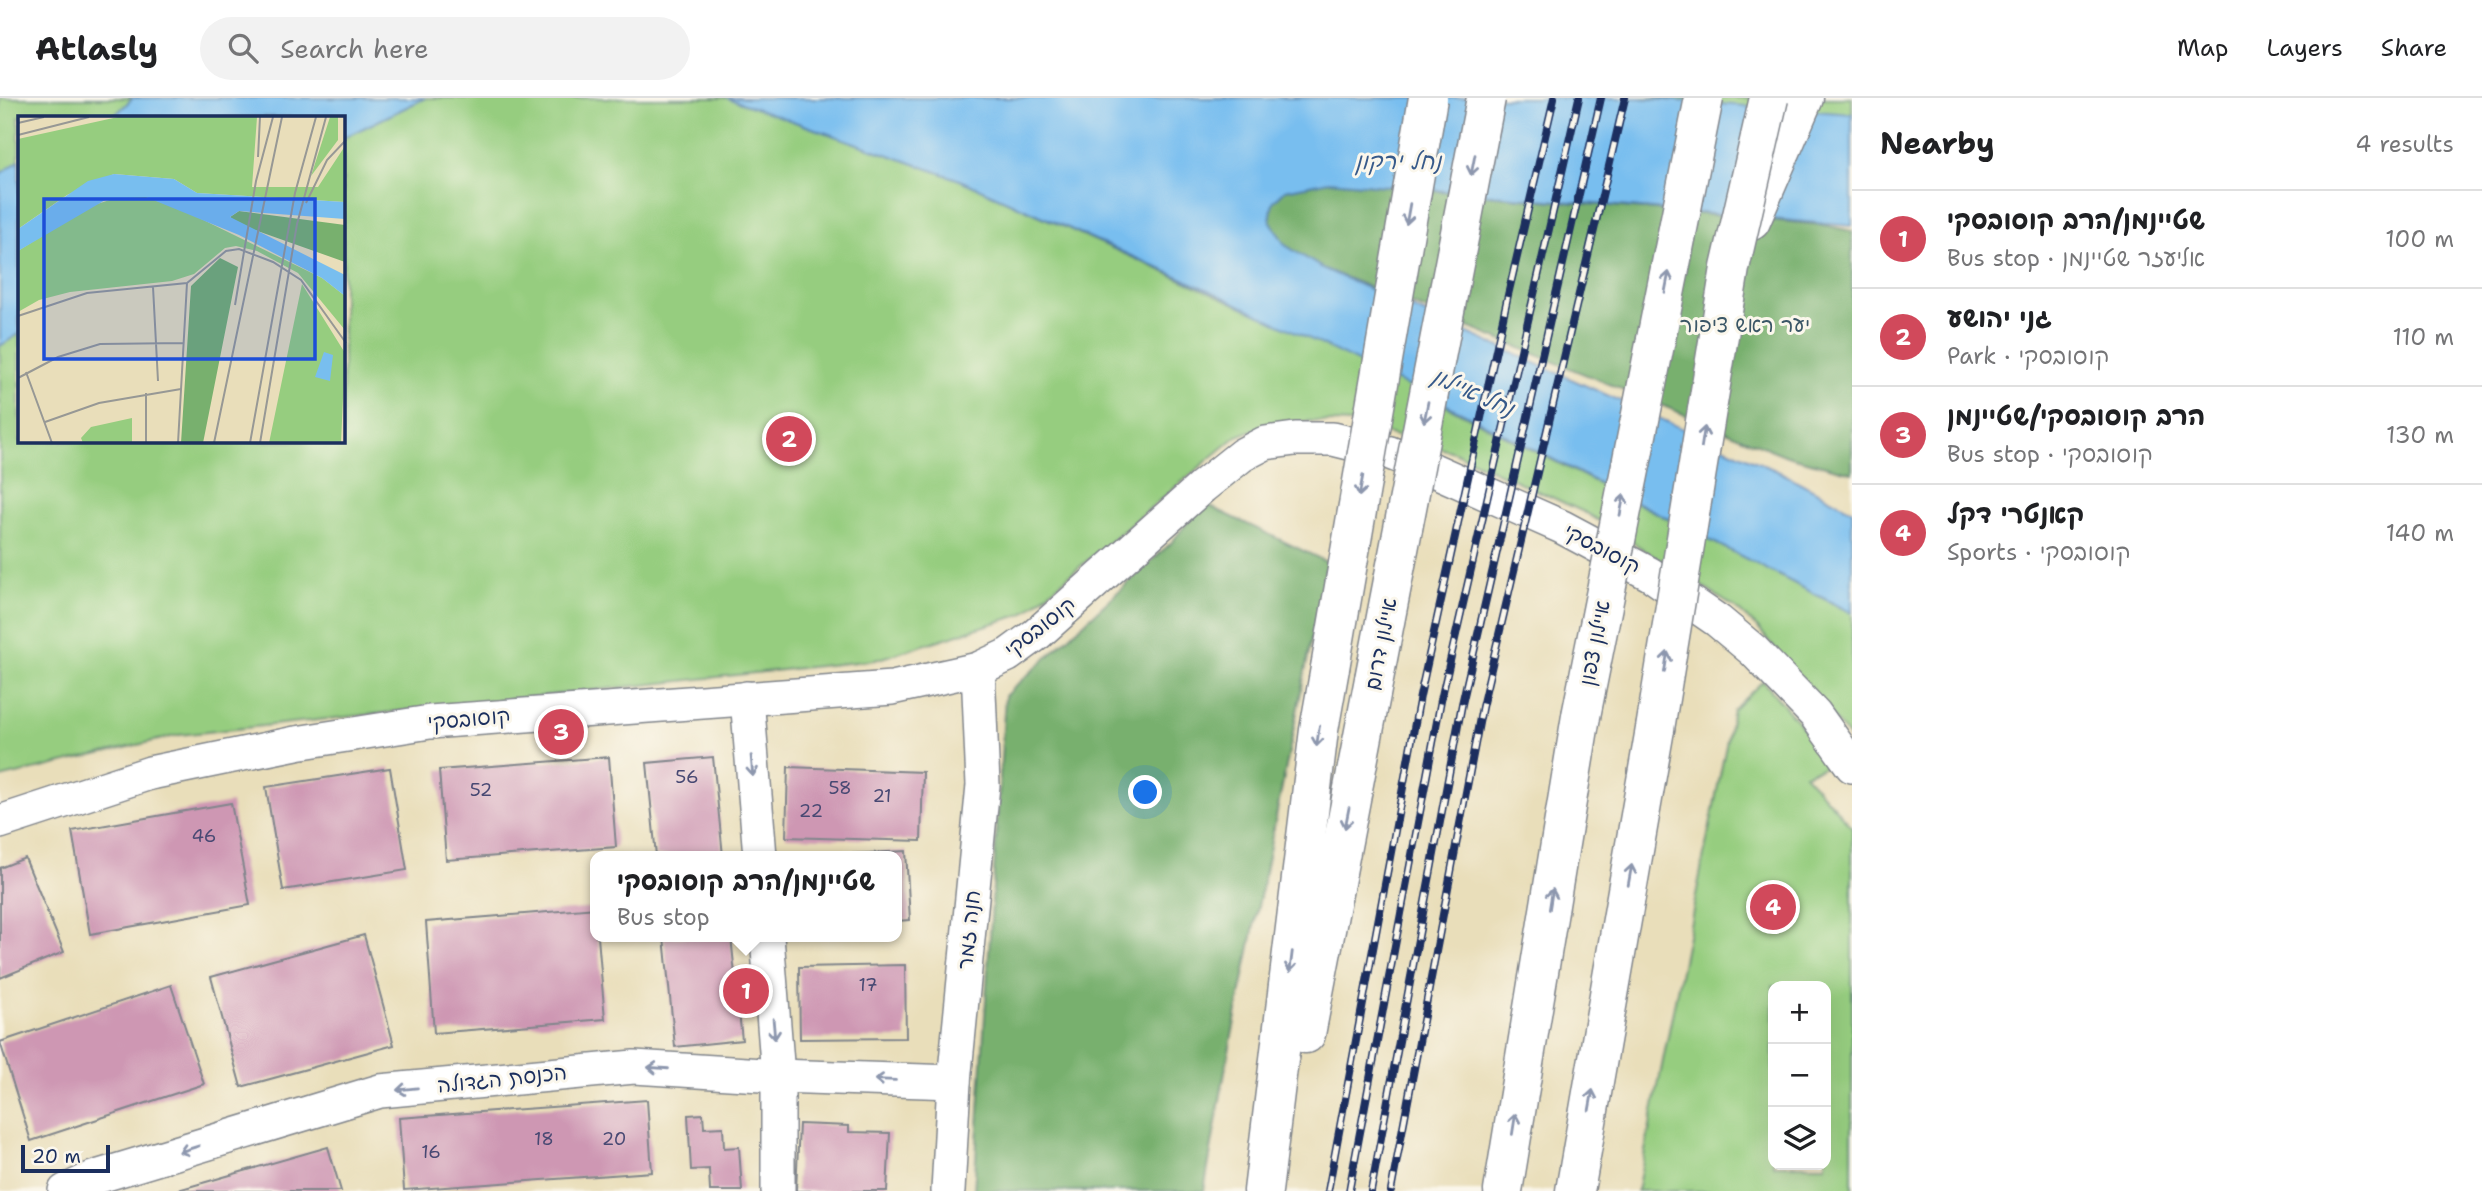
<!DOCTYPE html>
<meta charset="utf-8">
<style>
:root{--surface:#fff;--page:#f2f2f2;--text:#202124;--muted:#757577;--line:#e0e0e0;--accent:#d1495b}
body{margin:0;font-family:"Shantell Sans","Playpen Sans Hebrew",sans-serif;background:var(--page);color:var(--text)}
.controls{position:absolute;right:21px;bottom:21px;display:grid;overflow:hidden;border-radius:14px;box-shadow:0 7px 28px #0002}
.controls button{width:63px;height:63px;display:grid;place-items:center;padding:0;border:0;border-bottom:2px solid var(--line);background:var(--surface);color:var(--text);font:35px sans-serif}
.scale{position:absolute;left:21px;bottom:18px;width:89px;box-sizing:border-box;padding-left:7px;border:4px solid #1b2f5e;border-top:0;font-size:19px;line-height:24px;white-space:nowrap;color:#1b2f5e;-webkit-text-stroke:5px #fbf7ec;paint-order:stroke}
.you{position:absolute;left:1146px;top:695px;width:24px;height:24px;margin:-18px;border:5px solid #fff;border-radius:50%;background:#1a73e8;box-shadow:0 0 0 10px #1a73e833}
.badge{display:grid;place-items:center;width:46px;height:46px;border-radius:50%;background:var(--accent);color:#fff;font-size:23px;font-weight:700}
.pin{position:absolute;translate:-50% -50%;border:4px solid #fff;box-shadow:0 2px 7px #0006}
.popup{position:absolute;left:590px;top:753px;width:312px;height:91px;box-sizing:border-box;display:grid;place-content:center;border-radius:14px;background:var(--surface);filter:drop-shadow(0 2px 5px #0005);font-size:23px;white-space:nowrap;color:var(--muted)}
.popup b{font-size:26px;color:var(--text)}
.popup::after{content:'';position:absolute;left:50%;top:100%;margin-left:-14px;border:14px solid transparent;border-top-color:var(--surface)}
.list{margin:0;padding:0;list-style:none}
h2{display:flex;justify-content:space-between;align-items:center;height:91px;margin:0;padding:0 28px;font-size:30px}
h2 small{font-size:23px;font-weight:400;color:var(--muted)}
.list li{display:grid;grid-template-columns:46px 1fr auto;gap:21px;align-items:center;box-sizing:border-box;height:98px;padding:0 28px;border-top:2px solid var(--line)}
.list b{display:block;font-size:26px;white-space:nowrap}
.list p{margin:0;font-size:23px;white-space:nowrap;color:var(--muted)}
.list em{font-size:23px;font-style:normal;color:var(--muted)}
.icon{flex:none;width:38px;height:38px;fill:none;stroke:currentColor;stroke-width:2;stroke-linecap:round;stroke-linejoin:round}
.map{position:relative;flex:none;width:1852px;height:1093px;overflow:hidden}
header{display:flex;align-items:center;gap:42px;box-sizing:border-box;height:98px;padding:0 35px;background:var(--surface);border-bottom:2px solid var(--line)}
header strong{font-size:33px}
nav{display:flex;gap:38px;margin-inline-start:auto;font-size:24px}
.search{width:490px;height:63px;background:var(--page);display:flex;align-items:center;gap:18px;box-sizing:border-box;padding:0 24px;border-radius:38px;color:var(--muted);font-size:26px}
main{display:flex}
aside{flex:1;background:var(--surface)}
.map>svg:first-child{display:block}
.green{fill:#96cd7f;stroke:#587e6e;stroke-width:2;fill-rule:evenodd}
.forest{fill:#78b06e;stroke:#4a7066;stroke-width:2}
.water{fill:#78beef;stroke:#4a76a6;stroke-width:2}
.building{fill:#ce97b3}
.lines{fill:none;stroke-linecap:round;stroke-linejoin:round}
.minor-casing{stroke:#82868c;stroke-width:36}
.motorway-casing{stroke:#82868c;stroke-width:41}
.minor{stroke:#fff;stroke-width:33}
.motorway{stroke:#fff;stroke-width:38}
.rail-casing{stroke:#1b2f5e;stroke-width:8}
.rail{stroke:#fbf7ec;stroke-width:5;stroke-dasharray:16;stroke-linecap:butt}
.motorway-bridge-casing{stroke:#82868c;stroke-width:41;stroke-linecap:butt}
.motorway-bridge{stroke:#fff;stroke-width:38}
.oneway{stroke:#8d97ae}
.labels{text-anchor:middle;stroke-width:6;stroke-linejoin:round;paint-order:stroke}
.number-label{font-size:18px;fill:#484973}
.park-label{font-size:21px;fill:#3a5666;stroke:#fbf7ec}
.street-label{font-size:21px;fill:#1b2f5e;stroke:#fbf7ec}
.water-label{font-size:23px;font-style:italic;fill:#375a8a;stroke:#fbf7ec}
.inset-road{fill:none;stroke:#979895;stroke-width:2}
.view{fill:#1d4ed8;fill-opacity:0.15;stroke:#1d4ed8;stroke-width:3.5}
.inset-edge{fill:none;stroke:#1b2f5e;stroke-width:3.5}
</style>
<header>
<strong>Atlasly</strong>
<div class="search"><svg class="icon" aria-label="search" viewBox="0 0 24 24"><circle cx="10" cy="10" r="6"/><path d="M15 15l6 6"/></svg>Search here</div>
<nav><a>Map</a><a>Layers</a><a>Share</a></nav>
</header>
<main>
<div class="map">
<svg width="1852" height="1093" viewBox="0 0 1852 1093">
<rect width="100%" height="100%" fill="#fbf7ec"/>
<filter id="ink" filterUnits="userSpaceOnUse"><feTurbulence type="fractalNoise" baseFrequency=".0143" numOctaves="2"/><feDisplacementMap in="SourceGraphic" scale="14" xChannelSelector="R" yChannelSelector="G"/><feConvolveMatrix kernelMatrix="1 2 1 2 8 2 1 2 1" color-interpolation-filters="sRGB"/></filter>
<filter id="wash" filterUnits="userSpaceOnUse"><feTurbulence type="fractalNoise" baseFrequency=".00686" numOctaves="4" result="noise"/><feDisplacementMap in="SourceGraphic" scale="28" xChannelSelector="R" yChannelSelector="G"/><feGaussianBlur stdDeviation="1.57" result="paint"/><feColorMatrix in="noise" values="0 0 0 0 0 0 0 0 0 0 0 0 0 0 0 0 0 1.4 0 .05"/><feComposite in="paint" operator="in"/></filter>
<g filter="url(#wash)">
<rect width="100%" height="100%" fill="#e9deba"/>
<g class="green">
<polygon points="0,0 133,0 113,19 19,19 19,63 0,76"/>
<polygon points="425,0 727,0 960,82 1329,248 1852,515 1852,643 1758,530 1734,509 1588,416 1454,354 1350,325 1310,323 1271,325 1237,338 1023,516 875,562 179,637 0,680 0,248 19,236 19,343 343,343 343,40"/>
<polygon points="1639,0 1852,0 1852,16 1842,16"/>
<path d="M1763 583 1834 666 1804 676 1852 729V1093H1637L1733 612ZM1773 888H1826V1067H1773Z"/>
</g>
<g class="forest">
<polygon points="1329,83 1823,127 1852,133 1852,375 1787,358 1322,170 1285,147 1270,122 1273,104 1285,92"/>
<polygon points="1203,405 1327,464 1225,973 1204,1093 974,1093 1005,598 1171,445"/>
</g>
<g class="water">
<polygon points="133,0 425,0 343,40 343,19 113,19"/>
<polygon points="727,0 1638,0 1852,16 1852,128 1329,83 1285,92 1273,104 1270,122 1285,147 1322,170 1782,375 1852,412 1852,515 1463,315 1215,195 960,82"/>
<polygon points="19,63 19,236 0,248 0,76"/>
</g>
<g id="blocks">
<g class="building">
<polygon points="609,659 616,749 446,762 439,672"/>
<polygon points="713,659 723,758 656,758 647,665"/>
<polygon points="788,669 923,674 921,743 786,739"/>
<polygon points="390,670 407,772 283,792 266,689"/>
<polygon points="231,705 250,807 90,836 72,733"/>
<polygon points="906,753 910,822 896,823 896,758 850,758 850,756"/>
<polygon points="25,760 64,854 0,880 0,770"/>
<polygon points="596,810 596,839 598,839 605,921 434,935 426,824"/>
<polygon points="364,837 394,947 241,989 211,879"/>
<polygon points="664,839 731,839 742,942 675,949"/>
<polygon points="905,867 906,940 800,941 799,869"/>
<polygon points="171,887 204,986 31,1043 0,944"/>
<polygon points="647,1002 652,1074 404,1092 399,1020"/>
<polygon points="703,1016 704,1030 723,1029 724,1050 739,1049 742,1093 710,1093 709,1071 691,1072 688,1017"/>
<polygon points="799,1026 849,1028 849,1034 890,1035 887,1093 796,1093"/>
<polygon points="328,1049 341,1093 178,1093 178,1092"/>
</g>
</g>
</g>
<g filter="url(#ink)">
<use href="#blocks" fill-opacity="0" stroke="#82868c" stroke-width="2"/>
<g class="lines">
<g class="minor-casing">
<g id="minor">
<polyline points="747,600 760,758"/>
<polyline points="0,724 150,675 296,645 430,624 892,590 978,571 1008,557 1037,536 1202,389 1242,357 1265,345 1295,341 1333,341 1390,355 1431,371 1562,429 1650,476 1718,523 1754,553 1815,616 1852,668"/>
<polyline points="767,839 778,978 778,1093"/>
<polyline points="65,1093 93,1080 380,993 634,969 778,978 954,984"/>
<polyline points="948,1093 954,984 983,687 978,571"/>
</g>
</g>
<g class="motorway-casing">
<g id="motorway">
<polyline points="1751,123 1804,0"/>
<polyline points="1306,936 1374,581"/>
<polyline points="1263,1093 1319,632 1330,570"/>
<polyline points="1503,1093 1581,618"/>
<polyline points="1575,1093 1655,631"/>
</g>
</g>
<use href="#minor" class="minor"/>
<use href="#motorway" class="motorway"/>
<g class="rail-casing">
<g id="rail">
<polyline points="1328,1093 1420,598 1508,197 1554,0"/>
<polyline points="1349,1093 1441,602 1579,0"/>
<polyline points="1371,1093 1462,606 1601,0"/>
<polyline points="1391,1093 1482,609 1625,0"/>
</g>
</g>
<use href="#rail" class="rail"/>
<g class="motorway-bridge-casing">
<g id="motorway-bridge">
<polyline points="1330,570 1428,0"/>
<polyline points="1374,581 1486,0"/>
<polyline points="1581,618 1704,0"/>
<polyline points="1655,631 1730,170 1769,0"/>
</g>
</g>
<use href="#motorway-bridge" class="motorway-bridge"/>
</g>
<defs><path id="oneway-shaft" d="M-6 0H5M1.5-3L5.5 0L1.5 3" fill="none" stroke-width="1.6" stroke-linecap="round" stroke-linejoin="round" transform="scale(1.75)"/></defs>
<g class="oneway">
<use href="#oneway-shaft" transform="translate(1473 67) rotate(101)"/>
<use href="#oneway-shaft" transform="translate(1408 116) rotate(100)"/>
<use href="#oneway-shaft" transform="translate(1667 184) rotate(-79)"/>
<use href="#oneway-shaft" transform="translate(1426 314) rotate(101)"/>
<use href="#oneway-shaft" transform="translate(1703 339) rotate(-81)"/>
<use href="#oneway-shaft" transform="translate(1361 388) rotate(100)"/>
<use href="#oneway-shaft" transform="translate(1622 407) rotate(-79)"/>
<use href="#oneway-shaft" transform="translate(1666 564) rotate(-81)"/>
<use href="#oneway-shaft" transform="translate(1318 638) rotate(98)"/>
<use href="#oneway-shaft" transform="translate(752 668) rotate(85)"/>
<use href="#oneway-shaft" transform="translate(1347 720) rotate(101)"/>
<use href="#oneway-shaft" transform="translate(1630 777) rotate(-80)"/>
<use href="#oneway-shaft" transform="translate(1551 801) rotate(-81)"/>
<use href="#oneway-shaft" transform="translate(1291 864) rotate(97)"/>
<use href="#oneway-shaft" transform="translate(774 931) rotate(85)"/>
<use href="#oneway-shaft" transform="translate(658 970) rotate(-176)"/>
<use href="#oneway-shaft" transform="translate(885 982) rotate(-178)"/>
<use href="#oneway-shaft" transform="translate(407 991) rotate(174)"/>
<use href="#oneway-shaft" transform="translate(1591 1002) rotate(-80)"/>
<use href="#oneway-shaft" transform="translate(1514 1026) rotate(-81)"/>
<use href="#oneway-shaft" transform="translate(189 1051) rotate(163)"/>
</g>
</g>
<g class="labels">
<g class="number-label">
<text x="687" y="685">56</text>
<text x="840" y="696">58</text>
<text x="481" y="698">52</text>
<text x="882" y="704">21</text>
<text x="811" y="719">22</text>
<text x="204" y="744">46</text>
<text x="868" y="893">17</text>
<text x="544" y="1047">18</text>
<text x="614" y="1047">20</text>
<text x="431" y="1060">16</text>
</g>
<g class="park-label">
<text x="1745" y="234">יער ראש ציפור</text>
</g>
<g class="street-label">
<text transform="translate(1602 451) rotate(28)" y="7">קוסובסקי</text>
<text transform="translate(1040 529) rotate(-38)" y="7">קוסובסקי</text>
<text transform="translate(1595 545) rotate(-79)" y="7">איילון צפון</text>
<text transform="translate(1381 546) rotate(-79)" y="7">איילון דרום</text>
<text transform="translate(469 621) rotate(-5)" y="7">קוסובסקי</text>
<text transform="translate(969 832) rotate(-84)" y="7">חנה זמר</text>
<text transform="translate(502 981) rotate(-6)" y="7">הכנסת הגדולה</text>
</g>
<g class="water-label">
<text x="1398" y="71">נחל ירקון</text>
<text transform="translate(1473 294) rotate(24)" y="8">נחל איילון</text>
</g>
</g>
<g transform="translate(18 18)">
<rect width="327" height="327" fill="#e9deba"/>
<path d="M100 1H239L234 71H300L327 30V86L179 77 156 63 96 58 49 79 0 113V23ZM312 1H320V24L293 60ZM104 80 128 81 167 95 304 162 327 180V214L280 157 239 135 218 130 207 132 176 158 154 165 52 176 21 184 0 196V135L70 91ZM284 168 327 237 323 327H251ZM114 302V327H65L63 322 73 311Z" fill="#96cd7f"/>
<path d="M221 95 327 109V146L220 108 212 101ZM202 142 220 151 185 327H163L173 170Z" fill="#78b06e"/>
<path d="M96 58 156 63 179 77 327 86V103L221 95 212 101 327 159V180L304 162 221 119 128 81 89 83 0 135V113L70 65ZM306 236 315 239 312 265 297 261Z" fill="#78beef"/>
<path class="inset-road" d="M0 7 26 1M0 19 71 1M240 41 242 1M288 87 309 44 328 24M135 171 140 265M217 189 238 65 255 1M0 200 69 177 169 167 208 135 221 133 255 146 283 164 328 227M8 256 34 327M0 262 40 241 82 228 166 227M27 306 81 287 163 273M128 327V277M160 327 169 167M196 327 264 1M232 327 277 77 298 1M242 327 279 108 308 1"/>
<path class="view" d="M26 83H297V243H26Z"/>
<rect width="327" height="327" class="inset-edge"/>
</g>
</svg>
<div class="controls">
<button>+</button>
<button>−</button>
<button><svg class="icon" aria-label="layers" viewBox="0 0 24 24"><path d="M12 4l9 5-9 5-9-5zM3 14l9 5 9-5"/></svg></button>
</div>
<div class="scale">20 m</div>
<div class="you"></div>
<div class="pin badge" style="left:746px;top:893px">1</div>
<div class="popup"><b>שטיינמן/הרב קוסובסקי</b>Bus stop</div>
<div class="pin badge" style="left:789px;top:341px">2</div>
<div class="pin badge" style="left:561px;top:634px">3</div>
<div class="pin badge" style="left:1773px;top:809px">4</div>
</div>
<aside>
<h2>Nearby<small>4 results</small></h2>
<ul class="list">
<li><span class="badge">1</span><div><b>שטיינמן/הרב קוסובסקי</b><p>Bus stop · אליעזר שטיינמן</p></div><em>100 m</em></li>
<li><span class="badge">2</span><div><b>גני יהושע</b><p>Park · קוסובסקי</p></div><em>110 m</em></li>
<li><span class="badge">3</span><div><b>הרב קוסובסקי/שטיינמן</b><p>Bus stop · קוסובסקי</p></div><em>130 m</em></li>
<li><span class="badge">4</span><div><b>קאנטרי דקל</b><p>Sports · קוסובסקי</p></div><em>140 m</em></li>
</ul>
</aside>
</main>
